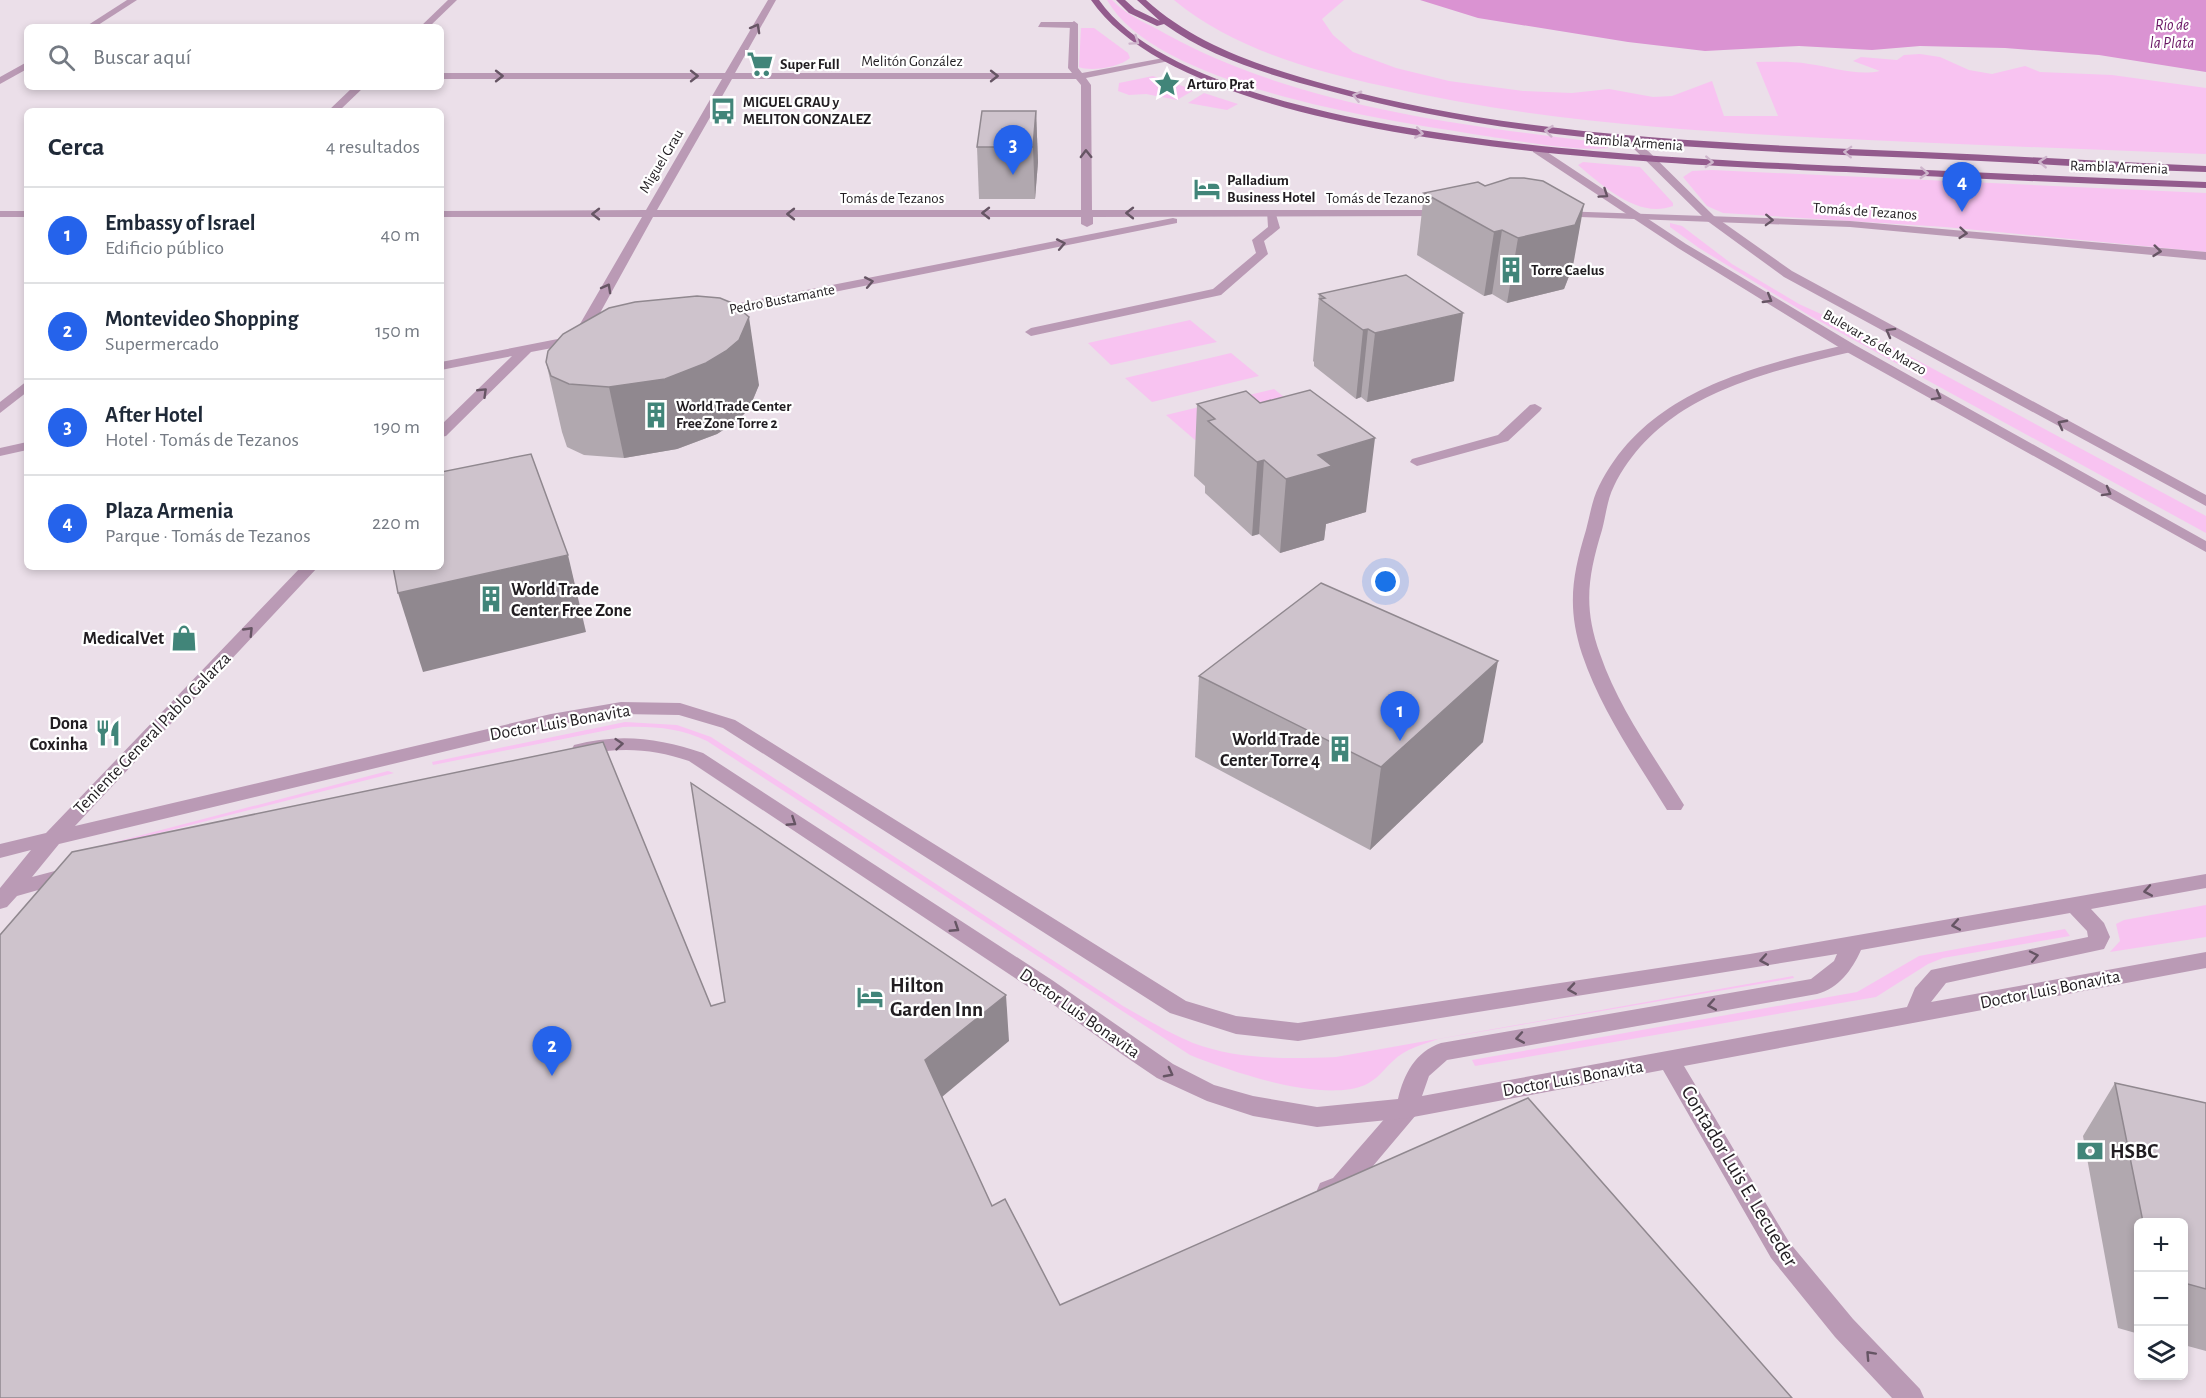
<!DOCTYPE html>
<html lang="es">
<meta charset="utf-8">
<style>
:root{--surface:#fff;--page:#f2f2f3;--text:#1f2937;--muted:#747a83;--line:#e0e1e3;--accent:#2563eb}
body{margin:0;font-family:"Alegreya Sans",sans-serif;background:var(--page);color:var(--text)}
.controls{position:absolute;right:18px;bottom:18px;display:grid;overflow:hidden;border-radius:9px;box-shadow:0 3px 9px #0003}
.controls button{width:54px;height:54px;display:grid;place-items:center;padding:0;border:0;border-bottom:2px solid var(--line);background:var(--surface);color:var(--text);font:30px sans-serif}
.you{position:absolute;left:1386px;top:582px;width:21px;height:21px;margin:-15px;border:4px solid #fff;border-radius:50%;background:#1a73e8;box-shadow:0 0 0 9px #1a73e833}
.badge{display:grid;place-items:center;width:39px;height:39px;border-radius:50%;background:var(--accent);color:#fff;font-size:20px;font-weight:700}
.pin{position:absolute;translate:-50% -50px;filter:drop-shadow(0 2px 3px #0008)}
.pin::after{content:'';position:absolute;top:32px;width:21px;height:18px;background:inherit;clip-path:polygon(0 0,100% 0,50% 100%)}
.list{margin:0;padding:0;list-style:none}
h2{display:flex;justify-content:space-between;align-items:center;height:78px;margin:0;padding:0 24px;font-size:26px}
h2 small{font-size:20px;font-weight:400;color:var(--muted)}
.list li{display:grid;grid-template-columns:39px 1fr auto;gap:18px;align-items:center;box-sizing:border-box;height:96px;padding:0 24px;border-top:2px solid var(--line)}
.list b{display:block;font-size:22px;white-space:nowrap}
.list p{margin:0;font-size:20px;white-space:nowrap;color:var(--muted)}
.list em{font-size:20px;font-style:normal;color:var(--muted)}
.icon{flex:none;width:33px;height:33px;fill:none;stroke:currentColor;stroke-width:2;stroke-linecap:round;stroke-linejoin:round}
.map{position:relative;flex:none;width:2206px;height:1398px;overflow:hidden}
.search{position:absolute;background:var(--surface);box-shadow:0 3px 9px #0003;left:24px;top:24px;width:420px;height:66px;display:flex;align-items:center;gap:15px;box-sizing:border-box;padding:0 21px;border-radius:9px;color:var(--muted);font-size:22px}
.panel{position:absolute;background:var(--surface);box-shadow:0 3px 9px #0003;left:24px;top:108px;width:420px;height:462px;border-radius:9px}
.map>svg:first-child{display:block}
.green{fill:#f8c3f1}
.water{fill:#da93d2}
.lines{fill:none;stroke-linecap:round;stroke-linejoin:round}
.service{fill:#ba9ab5;fill-rule:evenodd}
.minor{fill:#ba9ab5;fill-rule:evenodd}
.tertiary{fill:#ba9ab5;fill-rule:evenodd}
.primary{fill:#935b8d;fill-rule:evenodd}
.wall{fill:#b1a8af}
.shaded-wall{fill:#90888f}
.building{fill:#cec3cc;stroke:#90888f;stroke-width:1.5}
.oneway{stroke:#665564}
.oneway2{stroke:#ceb5cc}
.labels{text-anchor:middle;stroke-width:4.5;stroke-linejoin:round;paint-order:stroke}
.far-street-label{font-size:15px;fill:#211d21;stroke:#fff}
.far-poi-label{font-size:15px;font-weight:bold;fill:#211d21;stroke:#fff;text-anchor:start}
.far-water-label{font-size:16px;font-style:italic;fill:#681463;stroke:#fff}
.poi-label{font-size:18px;font-weight:bold;fill:#211d21;stroke:#fff;text-anchor:end}
.street-label{font-size:18px;fill:#211d21;stroke:#fff}
.near-poi-label{font-size:21px;font-weight:bold;fill:#211d21;stroke:#fff;text-anchor:start}
.near-street-label{font-size:21px;fill:#211d21;stroke:#fff}
</style>
<div class="map">
<svg width="2206" height="1398" viewBox="0 0 2206 1398">
<rect width="100%" height="100%" fill="#ebdfe9"/>
<g class="green">
<path d="M1107 0H1112C1127 16 1147 23 1166 34 1295 105 1452 124 1596 142L1609 148C1575 152 1514 140 1479 135 1385 120 1156 87 1107 0Z"/>
<path d="M1174 0H1344L1322 19 1333 35 1353 52 1396 68 1449 81 1523 91 1572 93 1609 89 1653 97 1672 96 1712 81 1724 116H1778L1756 62C1773 62 1792 61 1809 64 1832 67 1857 76 1880 71L1853 61 1861 57 1897 60 1904 55 1920 54 1940 57 1969 70 1992 74 2025 66 2040 72 2112 75 2206 88V154C2079 149 1952 144 1824 138 1677 130 1527 120 1383 86 1310 70 1232 48 1174 0Z"/>
<path d="M1081 28H1094L1128 53 1130 58C1120 67 1091 72 1079 67Z"/>
<polygon points="1153,76 1194,90 1177,100 1146,94 1129,95 1118,91 1119,83"/>
<polygon points="1204,93 1238,104 1227,110 1188,103"/>
<path d="M1583 162 1640 167 1673 203V206C1638 219 1603 186 1578 165Z"/>
<polygon points="1712,170 2206,193 2206,252 1945,227 1723,213 1707,206 1683,177 1692,171"/>
<polygon points="1670,223 1682,226 1732,264 1799,304 1889,345 2206,516 2206,533 1812,317 1699,248 1670,227"/>
<polygon points="1190,320 1217,342 1111,365 1088,343"/>
<polygon points="1231,353 1259,376 1152,402 1125,378"/>
<polygon points="1274,389 1304,413 1195,440 1166,415"/>
<path d="M625 722 677 725 711 737 1123 1006C1146 1019 1169 1033 1193 1043 1238 1060 1289 1059 1336 1057L1793 976 1794 978 1438 1039C1422 1045 1406 1048 1393 1061 1384 1069 1378 1079 1365 1085 1322 1103 1232 1072 1190 1055L707 741C680 728 654 726 623 727L433 765 432 762Z"/>
<polygon points="388,771 394,773 74,855 73,853"/>
<polygon points="2206,905 2206,937 2110,952 2120,941 2116,924 2124,920"/>
<polygon points="2065,929 2070,936 1943,958 1928,964 1876,997 1475,1066 1472,1060 1857,992 1919,956"/>
</g>
<polygon class="water" points="1420,0 2206,0 2206,72 2099,55 2005,48 1920,46 1872,50 1799,46 1705,51 1628,42 1478,18"/>
<g class="lines">
<g class="service">
<polygon points="1041,22 1074,22 1078,25 1074,28 1038,27"/>
<polygon points="1267,211 1275,211 1280,228 1264,241 1268,254 1221,295 1031,336 1025,332 1031,328 1213,289 1256,253 1252,240 1268,227"/>
<polygon points="1535,404 1542,408 1540,411 1508,441 1417,466 1410,462 1412,459 1498,435 1530,405"/>
<polygon points="1408,1098 1416,1101 1420,1108 1416,1115 1351,1192 1329,1201 1320,1197 1317,1190 1320,1183 1333,1178 1400,1101"/>
</g>
<g class="minor">
<polygon points="127,0 137,0 95,27 85,27"/>
<polygon points="448,0 457,0 429,27 420,27"/>
<path d="M768 0H776L735 73H1072L1068 68 1070 24 1074 21 1078 24V68L1082 73 1169 57V61L1086 78 1091 85 1092 210H1444L1450 213 1444 216 1093 217V224L1087 227 1081 224V217H653L584 342 531 352 446 436 441 437V425L512 356 441 370V362L573 336 642 217H441V211L646 210 722 79H441V73H725ZM732 79H1076L1081 85V210H657Z"/>
<polygon points="27,62 27,69 0,84 0,77"/>
<polygon points="353,87 364,87 339,111 328,111"/>
<rect x="0" y="211" width="27" height="6"/>
<polygon points="1558,211 1850,221 2206,252 2206,260 1850,227 1554,216 1552,214"/>
<polygon points="1173,218 1177,219 1177,223 715,316 709,312 715,308"/>
<path d="M1850 344 1857 348 1855 351C1764 373 1660 394 1614 486 1607 500 1606 515 1602 530 1588 576 1583 607 1600 654 1619 709 1654 756 1684 805L1681 810H1667C1636 760 1601 710 1582 654 1567 607 1572 576 1586 530 1590 515 1592 500 1599 486 1647 390 1754 366 1850 344Z"/>
<polygon points="27,381 27,392 0,413 0,402"/>
<polygon points="27,442 27,450 0,456 0,448"/>
<path d="M301 567H318L75 826 551 714 621 702 680 703 735 720 1186 1001 1236 1016 1298 1023 1750 954 2206 874V888L2091 909 2104 923 2110 937 2104 949 1946 983 1931 1002 2206 952V968L1684 1066 1789 1242 1853 1319 1920 1389 1924 1398H1892L1835 1337 1771 1258 1663 1070 1408 1118 1317 1127 1253 1116 1207 1101 1157 1078 1123 1055 1036 992 689 761C652 748 619 747 581 755L572 749 574 745C619 733 659 738 703 753L1052 980 1173 1064 1214 1085 1253 1096 1317 1107 1398 1099C1404 1074 1415 1052 1441 1043L1811 979 1834 961 1837 954 1298 1041 1236 1034 1170 1013 723 728 679 715 621 714 551 726 59 844 32 877 70 867 77 869 80 874 77 879 17 896 7 907 0 909V888L31 850 0 858V844L46 833ZM2070 913 2087 931 2088 937 1931 970 1915 988 1907 1007 1422 1096 1429 1076 1447 1060 1817 994C1839 988 1852 970 1861 950Z"/>
</g>
<g class="tertiary">
<polygon points="1626,137 1634,137 1714,216 1792,271 2206,495 2206,506 1784,277 1706,220 1626,141"/>
<polygon points="1533,148 1541,148 1686,244 1855,345 2206,541 2206,552 1845,351 1678,248 1533,152"/>
</g>
<g class="primary">
<path d="M1091 0H1099C1203 147 1690 158 1862 167 1977 172 2091 178 2206 182V188C2092 184 1978 179 1865 173 1687 164 1197 154 1091 0Z"/>
<path d="M1116 0H1125L1135 9 1160 21 1137 0H1146C1198 47 1266 68 1332 86 1525 138 1724 143 1922 152 2017 156 2111 162 2206 166V172C2110 169 2014 162 1918 158 1719 150 1519 143 1326 90 1270 75 1211 58 1164 24L1157 26 1129 13Z"/>
</g>
</g>
<g class="wall">
<polygon points="1036,111 1038,162 1035,199 979,199 977,147"/>
<polygon points="1485,186 1573,266 1564,289 1507,303 1492,294 1484,296 1417,255 1424,193"/>
<polygon points="1319,294 1454,381 1367,402 1361,397 1356,399 1314,366 1314,362 1313,361"/>
<polygon points="546,362 759,385 749,409 737,421 717,434 677,449 624,458 584,455 567,447 562,432"/>
<polygon points="1197,404 1366,512 1326,524 1324,540 1280,553 1259,534 1252,536 1205,493 1205,486 1194,476"/>
<polygon points="1199,676 1483,742 1370,850 1195,757"/>
<polygon points="2115,1083 2206,1103 2206,1351 2184,1345 2184,1222 2139,1222 2139,1334 2118,1328 2083,1136"/>
</g>
<g class="shaded-wall">
<polygon points="1036,111 1038,162 1035,199 1033,147"/>
<polygon points="1584,204 1573,266 1564,289 1507,303 1518,238"/>
<polygon points="1502,230 1492,294 1484,296 1494,232"/>
<polygon points="1463,313 1454,381 1367,402 1375,333"/>
<polygon points="749,317 759,385 749,409 737,421 717,434 677,449 624,458 609,387"/>
<polygon points="1368,329 1361,397 1356,399 1363,330"/>
<polygon points="1375,438 1366,512 1326,524 1324,540 1280,553 1286,479 1318,455"/>
<polygon points="1264,460 1259,534 1252,536 1257,462"/>
<polygon points="568,555 586,632 423,672 398,593"/>
<polygon points="1498,661 1483,742 1370,850 1381,767"/>
<polygon points="1006,995 1009,1041 930,1107 925,1060"/>
</g>
<g class="building">
<polygon points="982,111 1036,111 1033,147 977,147"/>
<polygon points="1510,178 1524,178 1543,181 1584,204 1575,225 1518,238 1502,230 1494,232 1424,193 1478,182 1485,186"/>
<polygon points="1406,275 1463,313 1375,333 1368,329 1363,330 1320,299 1325,298 1319,294"/>
<polygon points="697,296 720,298 732,303 749,317 739,340 726,351 706,363 665,379 609,387 569,384 551,376 546,362 548,351 563,334 609,308 635,302"/>
<polygon points="1310,390 1375,438 1318,455 1332,466 1286,479 1264,460 1257,462 1208,421 1215,419 1197,404 1246,391 1260,403"/>
<polygon points="531,454 568,555 398,593 393,567 441,567 441,472"/>
<polygon points="1321,583 1498,661 1381,767 1199,676"/>
<polygon points="603,742 711,1006 725,1002 691,783 1006,995 925,1060 992,1206 1005,1199 1060,1305 1528,1098 1792,1398 0,1398 0,935 72,852"/>
<polygon points="2115,1083 2206,1103 2206,1289 2184,1283 2184,1222 2143,1222"/>
</g>
<defs><path id="oneway-chevron" d="M-2-3.5L2.5 0L-2 3.5" fill="none" stroke-width="1.6" stroke-linecap="round" stroke-linejoin="round" transform="scale(1.5)"/></defs>
<g class="oneway">
<use href="#oneway-chevron" transform="translate(756 28) rotate(-61)"/>
<use href="#oneway-chevron" transform="translate(499 76)"/>
<use href="#oneway-chevron" transform="translate(694 76)"/>
<use href="#oneway-chevron" transform="translate(994 76)"/>
<use href="#oneway-chevron" transform="translate(1086 154) rotate(-91)"/>
<use href="#oneway-chevron" transform="translate(1604 194) rotate(34)"/>
<use href="#oneway-chevron" transform="translate(986 213) rotate(180)"/>
<use href="#oneway-chevron" transform="translate(1130 213) rotate(180)"/>
<use href="#oneway-chevron" transform="translate(596 214) rotate(180)"/>
<use href="#oneway-chevron" transform="translate(791 214) rotate(180)"/>
<use href="#oneway-chevron" transform="translate(1769 220) rotate(2)"/>
<use href="#oneway-chevron" transform="translate(1963 233) rotate(5)"/>
<use href="#oneway-chevron" transform="translate(1061 244) rotate(-11)"/>
<use href="#oneway-chevron" transform="translate(2157 251) rotate(6)"/>
<use href="#oneway-chevron" transform="translate(869 282) rotate(-11)"/>
<use href="#oneway-chevron" transform="translate(607 288) rotate(-61)"/>
<use href="#oneway-chevron" transform="translate(1768 299) rotate(31)"/>
<use href="#oneway-chevron" transform="translate(1890 332) rotate(-151)"/>
<use href="#oneway-chevron" transform="translate(483 392) rotate(-44)"/>
<use href="#oneway-chevron" transform="translate(1937 396) rotate(29)"/>
<use href="#oneway-chevron" transform="translate(2062 424) rotate(-152)"/>
<use href="#oneway-chevron" transform="translate(2107 492) rotate(29)"/>
<use href="#oneway-chevron" transform="translate(249 631) rotate(-46)"/>
<use href="#oneway-chevron" transform="translate(619 744) rotate(-5)"/>
<use href="#oneway-chevron" transform="translate(792 822) rotate(33)"/>
<use href="#oneway-chevron" transform="translate(2148 891) rotate(170)"/>
<use href="#oneway-chevron" transform="translate(1956 925) rotate(170)"/>
<use href="#oneway-chevron" transform="translate(955 928) rotate(33)"/>
<use href="#oneway-chevron" transform="translate(2034 956) rotate(-12)"/>
<use href="#oneway-chevron" transform="translate(1764 960) rotate(170)"/>
<use href="#oneway-chevron" transform="translate(1572 989) rotate(171)"/>
<use href="#oneway-chevron" transform="translate(1712 1005) rotate(170)"/>
<use href="#oneway-chevron" transform="translate(1520 1038) rotate(170)"/>
<use href="#oneway-chevron" transform="translate(1169 1073) rotate(28)"/>
<use href="#oneway-chevron" transform="translate(1870 1355) rotate(-133)"/>
</g>
<g class="oneway2">
<use href="#oneway-chevron" transform="translate(1135 41) rotate(34)"/>
<use href="#oneway-chevron" transform="translate(1357 96) rotate(-166)"/>
<use href="#oneway-chevron" transform="translate(1549 131) rotate(-174)"/>
<use href="#oneway-chevron" transform="translate(1419 133) rotate(10)"/>
<use href="#oneway-chevron" transform="translate(1848 152) rotate(-178)"/>
<use href="#oneway-chevron" transform="translate(1709 162) rotate(3)"/>
<use href="#oneway-chevron" transform="translate(2043 162) rotate(-177)"/>
<use href="#oneway-chevron" transform="translate(1924 173) rotate(3)"/>
</g>
<defs>
<g id="supermarket-bare" transform="scale(2.07)"><path d="M-6-5.5h2.5l.6 2H6L4.5 2H-2.5L-4.4-4H-6ZM-1.5 3.2a1.3 1.3 0 1 0 .1 0ZM3 3.2a1.3 1.3 0 1 0 .1 0Z" fill="#418579" stroke="#fff" stroke-width="2.5" paint-order="stroke"/></g>
<g id="sight-bare" transform="scale(2.07)"><path d="M0-6L1.8-2.2L6-1.7L2.9 1.2L3.7 5.4L0 3.3L-3.7 5.4L-2.9 1.2L-6-1.7L-1.8-2.2Z" fill="#418579" stroke="#fff" stroke-width="2.5" paint-order="stroke"/></g>
<g id="bus-bare" transform="scale(2.07)"><path d="M-5-6H5V4H4V6H2V4H-2V6H-4V4H-5ZM-3.5-4V0h7V-4ZM-3.5 1.2v1.5H-2V1.2ZM2 1.2v1.5H3.5V1.2Z" fill="#418579" stroke="#fff" stroke-width="2.5" paint-order="stroke"/></g>
<g id="hotel-bare" transform="scale(2.07)"><path d="M-6-4.5h1.5V1H6V5H4.5V3h-9V5H-6ZM-4 0a1.8 1.8 0 1 1 3.6 0ZM.5 0V-2.5h3Q6-2.5 6 0Z" fill="#418579" stroke="#fff" stroke-width="2.5" paint-order="stroke"/></g>
<g id="building-bare" transform="scale(2.07)"><path d="M-4-6H4V6H1V3H-1V6H-4ZM-2.5-4.3h1.7v1.8h-1.7ZM.8-4.3h1.7v1.8H.8ZM-2.5-1h1.7V.8h-1.7ZM.8-1h1.7V.8H.8Z" fill="#418579" stroke="#fff" stroke-width="2.5" paint-order="stroke"/></g>
<g id="shop-bare" transform="scale(2.07)"><path d="M-5-2.5h2.3a2.7 3.5 0 0 1 5.4 0H5L5.5 6h-11ZM-1.5-2.5h3a1.5 2.3 0 0 0-3 0Z" fill="#418579" stroke="#fff" stroke-width="2.5" paint-order="stroke"/></g>
<g id="restaurant-bare" transform="scale(2.07)"><path d="M-5-6h1v4h1v-4h1v4h1v-4h1v5L-1.5 .5V6h-2V.5L-5-1ZM5-6V6H3V1.5H1.5Q1.5-4 5-6Z" fill="#418579" stroke="#fff" stroke-width="2.5" paint-order="stroke"/></g>
<g id="bank-bare" transform="scale(2.07)"><path d="M-6-4H6V4H-6ZM0-2.3a2.3 2.3 0 1 0 0 4.6a2.3 2.3 0 1 0 0-4.6Z" fill="#418579" stroke="#fff" stroke-width="2.5" paint-order="stroke"/></g>
</defs>
<g fill-rule="evenodd">
<use href="#supermarket-bare" x="760" y="64"/>
<use href="#sight-bare" x="1167" y="84"/>
<use href="#bus-bare" x="723" y="111"/>
<use href="#hotel-bare" x="1207" y="189"/>
<use href="#building-bare" x="1511" y="270"/>
<use href="#building-bare" x="656" y="415"/>
<use href="#building-bare" x="491" y="599"/>
<use href="#shop-bare" x="184" y="638"/>
<use href="#restaurant-bare" x="108" y="733"/>
<use href="#building-bare" x="1340" y="749"/>
<use href="#hotel-bare" x="870" y="997"/>
<use href="#bank-bare" x="2090" y="1151"/>
</g>
<g class="labels">
<g class="far-street-label">
<text x="912" y="66">Melitón González</text>
<text transform="translate(1634 142) rotate(4)" y="5">Rambla Armenia</text>
<text transform="translate(661 161) rotate(-59)" y="5">Miguel Grau</text>
<text transform="translate(2119 167) rotate(2)" y="5">Rambla Armenia</text>
<text x="892" y="203">Tomás de Tezanos</text>
<text x="1378" y="203">Tomás de Tezanos</text>
<text transform="translate(1865 211) rotate(4)" y="5">Tomás de Tezanos</text>
<text transform="translate(782 299) rotate(-11)" y="5">Pedro Bustamante</text>
<text transform="translate(1875 342) rotate(30)" y="5">Bulevar 26 de Marzo</text>
</g>
<g class="far-poi-label">
<text x="780" y="69">Super Full</text>
<text x="1187" y="89">Arturo Prat</text>
<text x="743" y="107">MIGUEL GRAU y<tspan x="743" dy="17">MELITON GONZALEZ</tspan></text>
<text x="1227" y="185">Palladium<tspan x="1227" dy="17">Business Hotel</tspan></text>
<text x="1531" y="275">Torre Caelus</text>
<text x="676" y="411">World Trade Center<tspan x="676" dy="17">Free Zone Torre 2</tspan></text>
</g>
<g class="far-water-label">
<text x="2172" y="30">Río de<tspan x="2172" dy="18">la Plata</tspan></text>
</g>
<g class="poi-label">
<text x="511" y="595" text-anchor="start">World Trade<tspan x="511" dy="21">Center Free Zone</tspan></text>
<text x="164" y="644">MedicalVet</text>
<text x="88" y="729">Dona<tspan x="88" dy="21">Coxinha</tspan></text>
<text x="1320" y="745">World Trade<tspan x="1320" dy="21">Center Torre 4</tspan></text>
</g>
<g class="street-label">
<text transform="translate(560 722) rotate(-10)" y="6">Doctor Luis Bonavita</text>
<text transform="translate(152 733) rotate(-46)" y="6">Teniente General Pablo Galarza</text>
<text transform="translate(2050 989) rotate(-11)" y="6">Doctor Luis Bonavita</text>
<text transform="translate(1080 1013) rotate(35)" y="6">Doctor Luis Bonavita</text>
<text transform="translate(1573 1078) rotate(-10)" y="6">Doctor Luis Bonavita</text>
</g>
<g class="near-poi-label">
<text x="890" y="992">Hilton<tspan x="890" dy="24">Garden Inn</tspan></text>
<text x="2110" y="1158">HSBC</text>
</g>
<g class="near-street-label">
<text transform="translate(1740 1176) rotate(59)" y="7">Contador Luis E. Lecueder</text>
</g>
</g>
</svg>
<div class="controls">
<button>+</button>
<button>−</button>
<button><svg class="icon" aria-label="layers" viewBox="0 0 24 24"><path d="M12 4l9 5-9 5-9-5zM3 14l9 5 9-5"/></svg></button>
</div>
<div class="you"></div>
<div class="pin badge" style="left:1400px;top:741px">1</div>
<div class="pin badge" style="left:552px;top:1076px">2</div>
<div class="pin badge" style="left:1013px;top:175px">3</div>
<div class="pin badge" style="left:1962px;top:212px">4</div>
<div class="search"><svg class="icon" aria-label="search" viewBox="0 0 24 24"><circle cx="10" cy="10" r="6"/><path d="M15 15l6 6"/></svg>Buscar aquí</div>
<section class="panel">
<h2>Cerca<small>4 resultados</small></h2>
<ul class="list">
<li><span class="badge">1</span><div><b>Embassy of Israel</b><p>Edificio público</p></div><em>40 m</em></li>
<li><span class="badge">2</span><div><b>Montevideo Shopping</b><p>Supermercado</p></div><em>150 m</em></li>
<li><span class="badge">3</span><div><b>After Hotel</b><p>Hotel · Tomás de Tezanos</p></div><em>190 m</em></li>
<li><span class="badge">4</span><div><b>Plaza Armenia</b><p>Parque · Tomás de Tezanos</p></div><em>220 m</em></li>
</ul>
</section>
</div>
